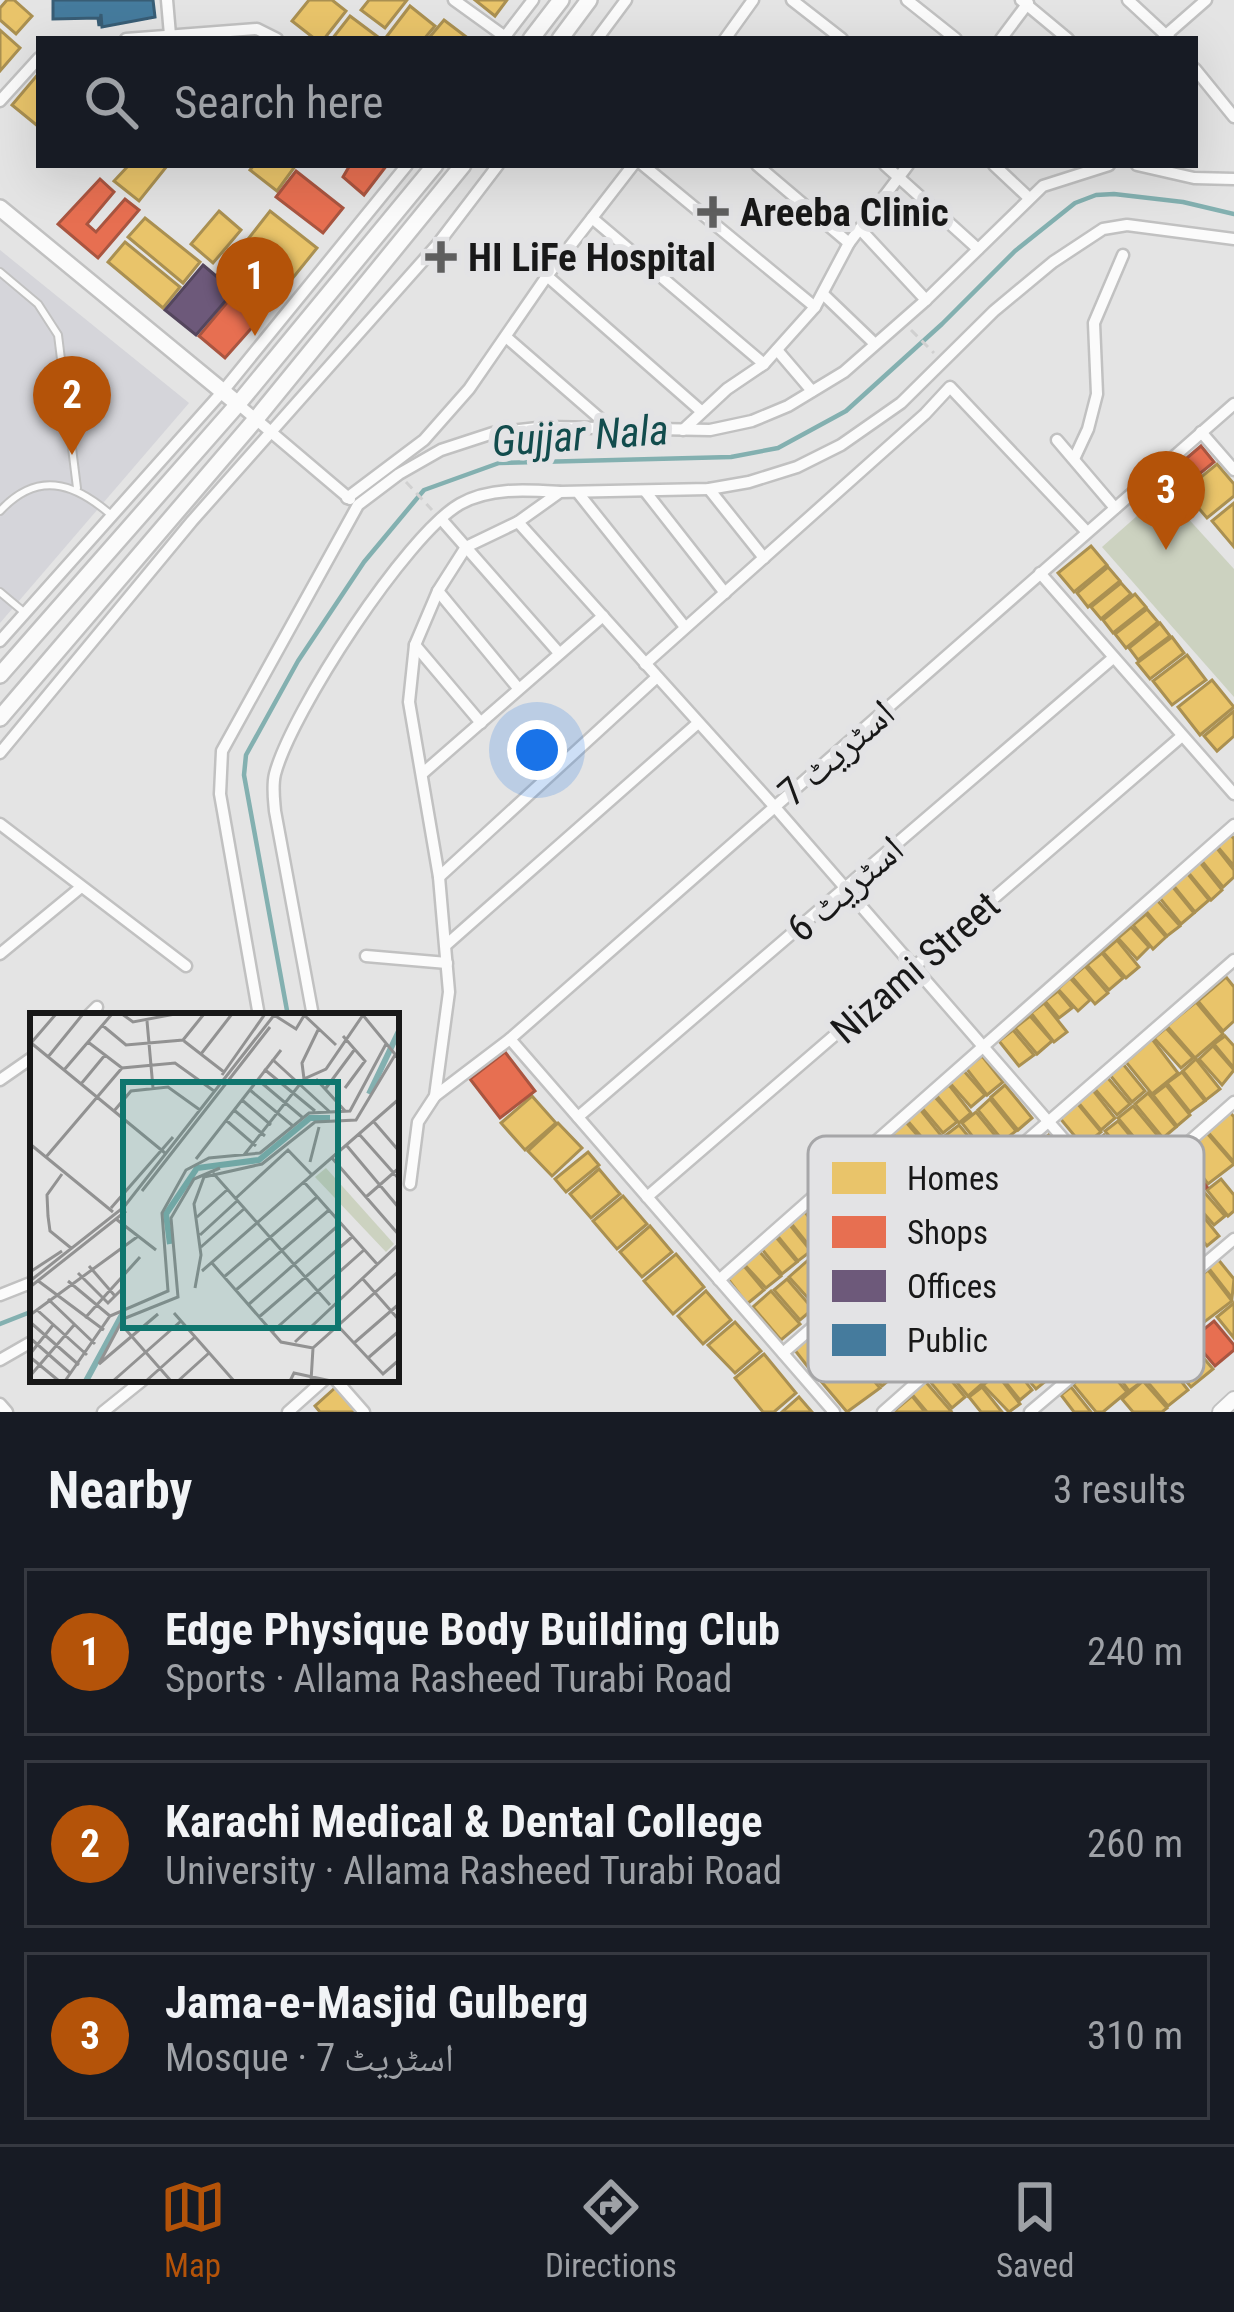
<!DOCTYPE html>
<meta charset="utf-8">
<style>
:root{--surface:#171b24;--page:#20242c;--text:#f1f3f6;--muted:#9ea1a6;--line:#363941;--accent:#b45309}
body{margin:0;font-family:"Roboto Condensed","Noto Naskh Arabic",sans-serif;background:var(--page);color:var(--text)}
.you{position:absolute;left:537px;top:750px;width:42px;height:42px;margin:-30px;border:9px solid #fff;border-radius:50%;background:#1a73e8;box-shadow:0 0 0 18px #1a73e833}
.badge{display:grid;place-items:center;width:78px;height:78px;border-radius:50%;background:var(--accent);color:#fff;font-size:39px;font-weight:700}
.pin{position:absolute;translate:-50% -99px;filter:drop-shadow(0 3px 6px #0008)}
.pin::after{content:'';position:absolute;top:63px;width:42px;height:36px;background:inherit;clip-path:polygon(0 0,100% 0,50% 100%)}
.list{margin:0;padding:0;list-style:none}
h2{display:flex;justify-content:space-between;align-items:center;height:156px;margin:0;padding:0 48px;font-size:51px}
h2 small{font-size:39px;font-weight:400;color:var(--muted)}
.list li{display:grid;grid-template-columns:78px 1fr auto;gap:36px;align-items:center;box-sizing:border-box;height:168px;margin:0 24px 24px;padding:0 24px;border:3px solid var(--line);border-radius:0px}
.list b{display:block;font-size:45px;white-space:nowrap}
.list p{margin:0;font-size:39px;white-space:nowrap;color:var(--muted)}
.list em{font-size:39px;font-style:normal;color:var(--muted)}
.icon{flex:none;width:66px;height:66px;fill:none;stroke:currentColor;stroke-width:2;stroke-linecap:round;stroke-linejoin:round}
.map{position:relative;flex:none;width:1234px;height:1412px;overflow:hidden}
.search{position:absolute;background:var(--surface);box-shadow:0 12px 48px #0002;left:36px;right:36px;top:36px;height:132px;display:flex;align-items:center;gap:30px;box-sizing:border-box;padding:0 42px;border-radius:0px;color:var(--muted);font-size:45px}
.sheet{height:732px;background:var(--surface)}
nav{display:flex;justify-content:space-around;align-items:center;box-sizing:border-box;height:168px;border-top:3px solid var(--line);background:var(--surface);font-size:33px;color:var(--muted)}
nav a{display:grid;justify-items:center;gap:6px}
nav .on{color:var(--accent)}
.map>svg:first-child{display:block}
.built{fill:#d5d5da}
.green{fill:#ccd2c0}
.homes{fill:#e9c46a;stroke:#aa9051;stroke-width:3}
.shops{fill:#e76f51;stroke:#a95540;stroke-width:3}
.offices{fill:#6d597a;stroke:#54465d;stroke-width:3}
.public{fill:#457b9d;stroke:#385d75;stroke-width:3}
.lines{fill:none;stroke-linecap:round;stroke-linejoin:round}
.stream{stroke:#83b0b0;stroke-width:4.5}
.service-casing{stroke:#c1c1c1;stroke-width:10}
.minor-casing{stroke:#c1c1c1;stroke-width:15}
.tertiary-casing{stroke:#c1c1c1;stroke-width:18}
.secondary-casing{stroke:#c1c1c1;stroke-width:20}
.path{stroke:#d0d0d0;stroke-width:3;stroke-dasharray:9 6;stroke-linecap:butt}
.service{stroke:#fbfbfb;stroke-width:6}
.minor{stroke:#fbfbfb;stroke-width:10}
.tertiary{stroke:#fbfbfb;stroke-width:14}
.secondary{stroke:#fbfbfb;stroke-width:15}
.poi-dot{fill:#5f5f5f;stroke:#e3e3e5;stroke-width:4.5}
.labels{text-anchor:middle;stroke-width:12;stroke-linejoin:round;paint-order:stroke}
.poi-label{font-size:39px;font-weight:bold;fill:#181818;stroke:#e3e3e5;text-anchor:start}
.street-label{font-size:39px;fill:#181818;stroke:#e3e3e5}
.water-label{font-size:42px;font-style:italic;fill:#124c4d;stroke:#e3e3e5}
.inset-river{fill:none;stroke:#83b0b0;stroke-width:6}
.inset-road{fill:none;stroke:#929292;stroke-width:3}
.view{fill:#0f766e;fill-opacity:0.15;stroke:#0f766e;stroke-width:6}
.inset-edge{fill:none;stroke:#181818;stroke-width:6}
.key{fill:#e3e3e5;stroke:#a6a6a8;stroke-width:3}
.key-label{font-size:33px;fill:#181818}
</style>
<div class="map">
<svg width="1234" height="1412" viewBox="0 0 1234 1412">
<rect width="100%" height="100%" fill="#e4e4e4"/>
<polygon class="built" points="0,250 189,403 0,623"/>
<polygon class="green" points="1164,492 1234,569 1234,697 1102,547"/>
<g class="homes">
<polygon points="7,0 14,0 32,16 16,34 0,20 0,8"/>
<polygon points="309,0 332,0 346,11 324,39 315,39 292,21"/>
<polygon points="369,0 407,0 385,28 361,10"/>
<polygon points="475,0 507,0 495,16"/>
<polygon points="410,6 435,26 424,39 391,39 387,36"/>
<polygon points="350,16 378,37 376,39 332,39"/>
<polygon points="444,20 469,39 428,39"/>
<polygon points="0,30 20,48 0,71"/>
<polygon points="39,73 39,127 12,105"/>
<polygon points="129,165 165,165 167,166 139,201 114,181"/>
<polygon points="254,165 296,165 277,191 250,170"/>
<polygon points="219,211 241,230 213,263 191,244"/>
<polygon points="270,211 317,248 292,279 245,243"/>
<polygon points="145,218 200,262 183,283 128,237"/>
<polygon points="125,242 180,287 163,308 108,262"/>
<polygon points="1217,464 1234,484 1234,496 1207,518 1184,491"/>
<polygon points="1234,503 1234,547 1212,521"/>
<polygon points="1091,546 1107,565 1074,592 1058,573"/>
<polygon points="1108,567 1120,581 1088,607 1077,593"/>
<polygon points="1121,583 1131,594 1101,619 1091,607"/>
<polygon points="1135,594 1146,607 1113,633 1103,620"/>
<polygon points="1147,609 1158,622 1126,648 1115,634"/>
<polygon points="1160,623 1170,636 1138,660 1129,648"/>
<polygon points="1172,637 1184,653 1150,679 1137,663"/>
<polygon points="1187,655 1206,680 1172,705 1153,681"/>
<polygon points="1212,680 1234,707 1200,735 1178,707"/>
<polygon points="1234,711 1234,736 1217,751 1204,736"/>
<polygon points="1231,835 1234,839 1234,866 1217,846"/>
<polygon points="1216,847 1234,870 1234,877 1223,887 1201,860"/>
<polygon points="1199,861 1222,890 1211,900 1187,871"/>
<polygon points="1187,873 1209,900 1195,912 1173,885"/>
<polygon points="1172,886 1194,913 1181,924 1159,897"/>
<polygon points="1157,900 1180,926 1167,936 1145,910"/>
<polygon points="1146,914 1166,937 1153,949 1133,925"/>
<polygon points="1131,927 1149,947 1137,959 1118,938"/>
<polygon points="1117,940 1139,967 1126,978 1103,952"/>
<polygon points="1102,953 1123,978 1109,990 1087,965"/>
<polygon points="1085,966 1108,993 1095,1004 1072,977"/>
<polygon points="1226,977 1234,987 1234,1021 1223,1031 1198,1001"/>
<polygon points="1070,978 1090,1000 1078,1011 1058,989"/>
<polygon points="1058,991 1072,1008 1059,1018 1045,1001"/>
<polygon points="1196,1002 1223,1034 1195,1058 1167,1026"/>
<polygon points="1044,1003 1067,1032 1054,1042 1031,1013"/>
<polygon points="1030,1016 1052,1041 1037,1054 1015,1028"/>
<polygon points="1166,1028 1193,1058 1181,1068 1154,1038"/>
<polygon points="1013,1030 1034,1055 1019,1066 999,1041"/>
<polygon points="1225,1036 1234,1046 1234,1068 1214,1044"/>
<polygon points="1152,1039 1178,1073 1152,1094 1126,1062"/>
<polygon points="1213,1046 1234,1070 1222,1085 1199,1059"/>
<polygon points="982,1056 1003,1082 987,1095 966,1068"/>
<polygon points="1196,1059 1220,1089 1206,1100 1183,1071"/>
<polygon points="1123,1064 1145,1091 1132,1102 1110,1075"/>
<polygon points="963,1070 985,1095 971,1107 949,1082"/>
<polygon points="1182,1072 1205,1101 1190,1112 1167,1083"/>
<polygon points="1107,1077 1130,1104 1117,1115 1094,1088"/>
<polygon points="949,1085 971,1113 959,1123 936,1095"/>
<polygon points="1005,1085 1032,1118 1018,1130 991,1097"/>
<polygon points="1166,1085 1190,1115 1177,1126 1153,1095"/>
<polygon points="1092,1089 1115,1118 1101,1130 1077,1101"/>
<polygon points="1148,1093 1176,1127 1163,1138 1135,1104"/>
<polygon points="532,1096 556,1123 525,1150 501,1123"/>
<polygon points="934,1096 957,1122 943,1133 922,1108"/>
<polygon points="990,1099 1016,1131 1003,1141 978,1110"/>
<polygon points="1077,1103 1101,1132 1083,1146 1059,1117"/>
<polygon points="1133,1106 1163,1142 1148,1154 1118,1118"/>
<polygon points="919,1108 944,1139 932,1149 906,1119"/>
<polygon points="1229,1111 1234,1117 1234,1162 1207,1131"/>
<polygon points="976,1112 1003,1145 988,1156 962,1123"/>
<polygon points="905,1121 931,1151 917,1163 891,1132"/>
<polygon points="1118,1121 1146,1155 1133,1165 1105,1131"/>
<polygon points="558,1123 582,1148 552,1176 528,1151"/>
<polygon points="959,1125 987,1159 974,1169 946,1135"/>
<polygon points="1206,1132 1234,1164 1208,1184 1184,1152"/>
<polygon points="889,1134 914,1163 901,1173 877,1145"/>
<polygon points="1050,1134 1074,1165 1059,1177 1033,1148"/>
<polygon points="1104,1135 1131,1168 1112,1183 1084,1152"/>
<polygon points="588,1152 599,1165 566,1192 555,1179"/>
<polygon points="599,1169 620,1194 591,1218 570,1194"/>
<polygon points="1221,1179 1234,1195 1234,1211 1228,1216 1207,1190"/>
<polygon points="1204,1192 1225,1216 1214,1225 1193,1201"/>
<polygon points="623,1196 647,1224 617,1249 593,1221"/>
<polygon points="820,1198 842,1224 827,1236 806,1210"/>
<polygon points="1190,1200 1219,1236 1207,1246 1177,1210"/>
<polygon points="804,1211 825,1237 811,1248 790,1222"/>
<polygon points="789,1224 811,1251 798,1261 776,1234"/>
<polygon points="650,1226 672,1252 642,1277 620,1252"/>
<polygon points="775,1236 797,1262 782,1274 761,1248"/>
<polygon points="758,1250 781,1276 766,1288 743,1263"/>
<polygon points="676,1254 704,1287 673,1314 644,1281"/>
<polygon points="815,1254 842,1284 816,1307 789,1277"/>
<polygon points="1217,1258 1234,1279 1232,1298 1207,1266"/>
<polygon points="744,1266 764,1290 747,1304 728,1279"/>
<polygon points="1208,1270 1232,1301 1199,1326 1176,1295"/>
<polygon points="787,1279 813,1309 800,1320 774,1290"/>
<polygon points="706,1291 731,1320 703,1344 678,1316"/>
<polygon points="771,1291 800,1324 781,1340 753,1307"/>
<polygon points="1234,1303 1234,1338 1217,1317"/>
<polygon points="735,1322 761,1351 735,1373 708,1345"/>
<polygon points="1037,1335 1063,1367 1036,1389 1009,1357"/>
<polygon points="810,1336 832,1362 815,1376 794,1349"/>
<polygon points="1190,1342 1213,1369 1191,1387 1168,1360"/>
<polygon points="868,1343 895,1375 882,1386 854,1354"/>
<polygon points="970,1344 994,1373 968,1396 943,1366"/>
<polygon points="1119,1347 1144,1380 1129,1391 1104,1357"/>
<polygon points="850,1353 880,1388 847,1412 819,1379"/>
<polygon points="764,1354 796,1393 774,1412 763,1412 735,1378"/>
<polygon points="1008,1359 1032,1390 1020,1400 995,1369"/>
<polygon points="1101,1361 1127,1392 1103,1412 1096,1412 1073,1384"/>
<polygon points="1166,1362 1188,1390 1168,1406 1145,1379"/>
<polygon points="940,1367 965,1397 952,1408 927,1378"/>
<polygon points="997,1374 1020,1404 1009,1412 983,1385"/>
<polygon points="924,1380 951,1411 949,1412 927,1412 910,1392"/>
<polygon points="1143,1381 1167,1408 1162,1412 1133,1412 1122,1399"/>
<polygon points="336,1387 359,1412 320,1412 315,1406"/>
<polygon points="982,1387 1002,1412 981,1412 969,1397"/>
<polygon points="1071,1387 1091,1412 1074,1412 1061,1395"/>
<polygon points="912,1396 925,1412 893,1412"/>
<polygon points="799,1397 812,1412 782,1412"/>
</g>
<g class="shops">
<polygon points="350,165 387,165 364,195 343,177"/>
<polygon points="296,171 343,208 323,233 276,197"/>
<polygon points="100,179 114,192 87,224 96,232 125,199 139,210 98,258 58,224"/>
<polygon points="244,244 291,280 264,313 218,274"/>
<polygon points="235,293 263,315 225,358 199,336"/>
<polygon points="1201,446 1214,462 1181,489 1168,474"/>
<polygon points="505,1052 535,1091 500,1118 470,1079"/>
<polygon points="1182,1156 1207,1187 1191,1199 1167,1168"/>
<polygon points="1214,1321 1234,1345 1234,1350 1215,1366 1192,1339"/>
</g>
<polygon class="offices" points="203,265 234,291 196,335 165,310"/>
<polygon class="public" points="53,0 153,0 155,17 102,27 101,14 99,26 98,18 53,19"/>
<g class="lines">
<g class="stream">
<polyline points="288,1016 244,775 246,755 298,661 364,562 424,490 499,463 731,457 778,448 846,411 942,324 1015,251 1075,203 1096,195 1114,194 1183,202 1234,214"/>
<polyline points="0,1324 33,1311"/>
</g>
<g class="service-casing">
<g id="service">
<polyline points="0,272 38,304 58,335 77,488"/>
<path d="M0 511C37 471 73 482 110 514"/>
<polyline points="0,592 25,613"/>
</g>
</g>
<g class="minor-casing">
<g id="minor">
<polyline points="167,0 170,35"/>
<polyline points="454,0 508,39"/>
<polyline points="792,0 842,39"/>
<polyline points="907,0 956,39"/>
<polyline points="1021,0 1068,39"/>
<polyline points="1128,0 1170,39"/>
<polyline points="1166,35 1206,0"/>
<polyline points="126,39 257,29 277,39"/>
<polyline points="503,39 533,0"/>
<polyline points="597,39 626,0"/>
<polyline points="725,39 753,0"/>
<polyline points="1001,39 1028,3"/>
<polyline points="1195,69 1234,117"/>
<polyline points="0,101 39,58"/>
<polyline points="643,165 815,307"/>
<polyline points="757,165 849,243"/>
<polyline points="885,165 978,249"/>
<polyline points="994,165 1029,198"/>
<polyline points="1137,165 1194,178 1234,179"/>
<polyline points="592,218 764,364"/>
<polyline points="860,229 926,300"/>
<polyline points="547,276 701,411"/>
<polyline points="824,295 874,343"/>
<polyline points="506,337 605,423 604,429"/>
<polyline points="777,350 812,391"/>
<polyline points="238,404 350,499"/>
<polyline points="683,430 727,389 764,364 815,307 849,243 908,165"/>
<polyline points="1201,432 1234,470"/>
<polyline points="1057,440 1115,508"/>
<polyline points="1074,459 1088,429 1097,394 1094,323 1123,255"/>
<polyline points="709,489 764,558"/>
<polyline points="645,491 725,593"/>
<polyline points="579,494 685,627"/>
<polyline points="347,498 424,440 469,389 547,276 633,165"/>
<polyline points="442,520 559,653"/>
<polyline points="518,522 774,806 1187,1281"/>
<polyline points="1040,573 1234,794"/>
<polyline points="438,591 518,688"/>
<polyline points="0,641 223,391 407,165"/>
<polyline points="415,645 481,723"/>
<polyline points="645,664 925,414 950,387 1087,532"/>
<polyline points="0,753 192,521 437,245 498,165"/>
<polyline points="423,773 603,616"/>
<polyline points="0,824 186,966"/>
<polyline points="439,877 657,677"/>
<polyline points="446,945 698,723"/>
<polyline points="0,954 80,888"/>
<polyline points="366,956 447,963"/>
<polyline points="88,1016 97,1007"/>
<polyline points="259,1016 220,794 222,751 358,505 399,474 441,450 493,433 546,427 710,430 752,421 788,406 844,372 926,300 1043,186 1109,165"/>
<path d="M313 1016 275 811C274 799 272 786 275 774 291 713 406 535 460 504 490 487 528 490 560 492"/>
<polyline points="510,1039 834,1412"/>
<polyline points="0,1080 33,1057"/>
<polyline points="435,1096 510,1039 1234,404"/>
<polyline points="578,1117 1113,658"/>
<polyline points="410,1184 418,1122 435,1096 449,992 439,877 409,702 415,645 438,591 466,547 518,522 560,492 709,489 749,482 797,467 841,445 901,403 994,311 1053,262 1103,229 1127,225 1234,239"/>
<polyline points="647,1197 1182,736"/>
<polyline points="719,1280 1234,825"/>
<polyline points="0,1295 33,1282"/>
<polyline points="783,1353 1234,960"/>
<polyline points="0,1360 33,1341"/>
<polyline points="335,1379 364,1412"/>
<polyline points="0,1404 7,1412"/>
<polyline points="103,1412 144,1379"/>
<polyline points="288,1412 325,1379"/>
<polyline points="883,1412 1234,1102"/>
<polyline points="1030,1412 1234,1239"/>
</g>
</g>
<g class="tertiary-casing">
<polyline id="tertiary" points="1220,1412 1234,1399"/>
</g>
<g class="secondary-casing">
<g id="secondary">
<polyline points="531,39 561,0"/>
<polyline points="560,39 589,0"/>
<polyline points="0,208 238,404"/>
<polyline points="0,675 238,404 435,165"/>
<polyline points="0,718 256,419 463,165"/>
</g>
</g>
<g class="path">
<polyline points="911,330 934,353"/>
<polyline points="406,482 432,510"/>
</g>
<use href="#service" class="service"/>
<use href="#minor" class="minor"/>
<use href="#tertiary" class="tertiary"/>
<use href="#secondary" class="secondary"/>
</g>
<g class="poi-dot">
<path d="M707 194h12v12h12v12h-12v12h-12v-12h-12v-12h12z"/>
<path d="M435 239h12v12h12v12h-12v12h-12v-12h-12v-12h12z"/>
</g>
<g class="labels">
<g class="poi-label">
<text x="740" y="226">Areeba Clinic</text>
<text x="468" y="271">HI LiFe Hospital</text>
</g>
<g class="street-label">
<text transform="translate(836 752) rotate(-41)" y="14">اسٹریٹ 7</text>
<text transform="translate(845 888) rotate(-41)" y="14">اسٹریٹ 6</text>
<text transform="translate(915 967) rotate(-41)" y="14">Nizami Street</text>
</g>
<g class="water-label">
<text transform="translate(580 435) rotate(-4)" y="15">Gujjar Nala</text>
</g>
</g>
<g transform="translate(30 1013)">
<rect width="369" height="369" fill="#e4e4e4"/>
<path d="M296 155 364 231 356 239 285 164Z" fill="#ccd2c0"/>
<path class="inset-river" d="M339 81 369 18M140 231 136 201 167 155 229 147 280 105H300M56 368 93 300"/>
<path class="inset-road" d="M92 1 103 9 145 1M332 1 369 46M244 2 266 16 275 1M274 2 306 32M117 8 123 75M72 12 96 32 153 27 174 1M313 23 335 48 315 75M154 28 194 59M0 29 135 140M58 29 92 55M1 30 26 1M171 41 202 1M18 44 53 1M242 46 301 100M234 56 285 98M34 57 82 1M192 62 235 1M227 66 272 104M274 66 272 50 288 17M286 66 316 99M51 71 75 42M296 75 325 36M220 77 263 113M212 87 241 112M204 97 235 123M84 98 101 78 138 74 170 97M197 108 226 133M344 109 369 138M329 121 369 166M0 131 83 199M317 133 369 195M214 142 274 66 296 56 333 2M16 144 92 55 145 50 184 78M302 145 369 222M166 146 251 37M280 149 289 114M183 160 300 292M32 161 17 182 18 203 20 218 41 235M274 169 347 251M112 178 240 14M336 184 369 155M206 185 258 137 282 162M81 195 143 124M167 204 198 176M86 206 126 237M170 222 207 188M171 234 215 195M182 250 251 329 283 335M59 253 85 283M172 258 369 86M0 259 32 238M48 260 78 290 92 276M194 264 287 184M332 265 369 307M7 267 74 317M0 268 94 194 245 1M38 268 80 303M0 274 96 198M165 275 171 242 164 191 174 164 232 151 285 109 326 107 365 42M206 277 299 197M18 286 65 331M218 292 311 210M6 296 57 342M144 300 204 368M128 301 69 351 93 306 148 284 141 205 164 166 190 155M0 302 107 224M229 304 322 224M55 305 110 244M0 309 49 352M90 310 141 368M308 313 353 361 369 347M242 319 334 237M0 325 41 361M265 329 369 231M324 330 369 291M0 341 23 312M0 344 29 368M338 345 369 318M0 363 44 312M35 368 80 303 138 278 132 200 156 157 179 145 230 140 279 100 320 98 356 31M83 368 151 308M116 368 165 324M148 368 179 340M260 368 264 360 301 368M281 368 283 335 369 258"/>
<path class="view" d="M93 69H308V315H93Z"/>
<rect width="369" height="369" class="inset-edge"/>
</g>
<rect x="808" y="1136" width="396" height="246" rx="18" class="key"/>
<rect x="832" y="1162" width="54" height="32" fill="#e9c46a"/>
<rect x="832" y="1216" width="54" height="32" fill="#e76f51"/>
<rect x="832" y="1270" width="54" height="32" fill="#6d597a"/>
<rect x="832" y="1324" width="54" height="32" fill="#457b9d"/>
<g class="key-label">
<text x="907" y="1190">Homes</text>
<text x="907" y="1244">Shops</text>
<text x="907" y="1298">Offices</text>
<text x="907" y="1352">Public</text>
</g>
</svg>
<div class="you"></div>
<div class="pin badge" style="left:255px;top:336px">1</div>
<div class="pin badge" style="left:72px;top:455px">2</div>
<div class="pin badge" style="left:1166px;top:550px">3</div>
<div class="search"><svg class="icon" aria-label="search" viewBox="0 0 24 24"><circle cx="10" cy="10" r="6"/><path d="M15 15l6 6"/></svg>Search here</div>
</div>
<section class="sheet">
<h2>Nearby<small>3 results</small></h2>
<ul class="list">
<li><span class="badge">1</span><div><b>Edge Physique Body Building Club</b><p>Sports · Allama Rasheed Turabi Road</p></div><em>240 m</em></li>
<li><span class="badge">2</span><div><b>Karachi Medical &amp; Dental College</b><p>University · Allama Rasheed Turabi Road</p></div><em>260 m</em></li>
<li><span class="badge">3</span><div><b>Jama-e-Masjid Gulberg</b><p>Mosque · اسٹریٹ 7</p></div><em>310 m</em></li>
</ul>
</section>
<nav>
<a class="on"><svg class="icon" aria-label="map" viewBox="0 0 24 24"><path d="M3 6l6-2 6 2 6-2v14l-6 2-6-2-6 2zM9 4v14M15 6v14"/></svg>Map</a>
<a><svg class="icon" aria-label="directions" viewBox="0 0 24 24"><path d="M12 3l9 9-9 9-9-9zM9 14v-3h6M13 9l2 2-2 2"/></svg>Directions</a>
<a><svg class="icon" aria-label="saved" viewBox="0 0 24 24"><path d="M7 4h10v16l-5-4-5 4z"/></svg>Saved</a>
</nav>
